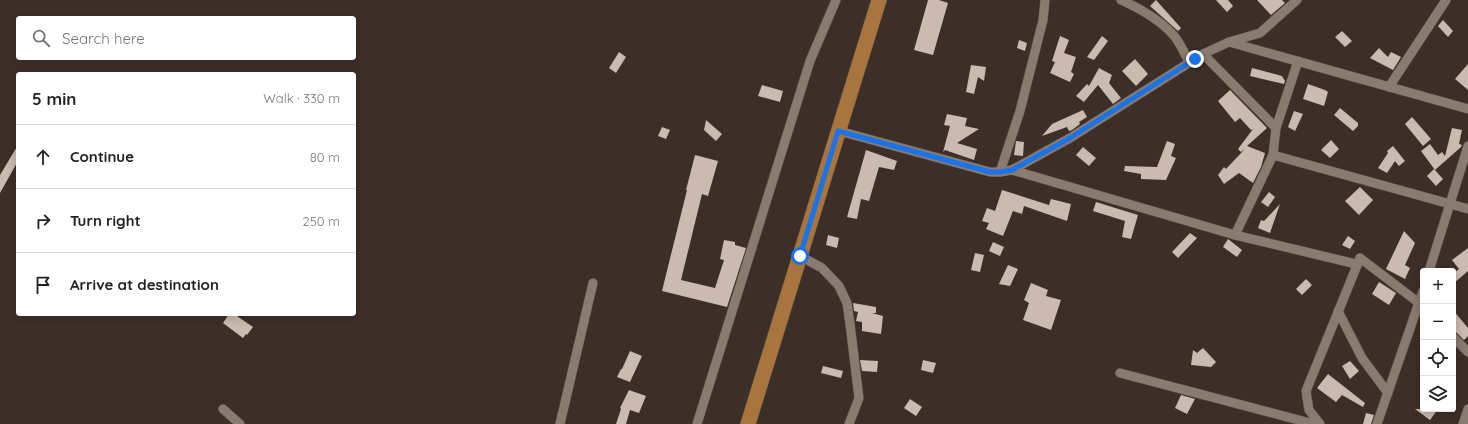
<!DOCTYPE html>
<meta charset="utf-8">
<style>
:root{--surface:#fff;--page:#f6f6f6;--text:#222;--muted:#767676;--line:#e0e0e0}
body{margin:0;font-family:Quicksand,sans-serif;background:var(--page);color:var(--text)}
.controls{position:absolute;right:12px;bottom:12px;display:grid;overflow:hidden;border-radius:4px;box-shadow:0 2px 10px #0003}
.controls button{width:36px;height:36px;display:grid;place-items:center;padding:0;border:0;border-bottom:1px solid var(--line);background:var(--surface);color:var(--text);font:20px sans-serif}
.stop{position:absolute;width:12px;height:12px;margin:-9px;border:3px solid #1a73e8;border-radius:50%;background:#fff}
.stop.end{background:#1a73e8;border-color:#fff;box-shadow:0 1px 4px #0008}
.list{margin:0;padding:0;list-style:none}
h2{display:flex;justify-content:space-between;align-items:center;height:52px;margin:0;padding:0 16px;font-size:17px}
h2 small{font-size:13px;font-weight:400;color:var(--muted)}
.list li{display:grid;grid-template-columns:26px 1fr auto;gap:12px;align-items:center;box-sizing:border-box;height:64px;padding:0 16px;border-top:1px solid var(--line)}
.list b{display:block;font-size:15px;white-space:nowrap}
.list em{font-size:13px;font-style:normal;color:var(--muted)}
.icon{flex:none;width:22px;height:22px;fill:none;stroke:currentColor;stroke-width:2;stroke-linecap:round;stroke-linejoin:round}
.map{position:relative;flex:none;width:1468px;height:424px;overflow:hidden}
.search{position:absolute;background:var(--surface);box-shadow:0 2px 10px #0003;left:16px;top:16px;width:340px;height:44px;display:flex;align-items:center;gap:10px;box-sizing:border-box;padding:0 14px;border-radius:4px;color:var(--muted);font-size:15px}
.panel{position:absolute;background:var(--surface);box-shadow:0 2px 10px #0003;left:16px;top:72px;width:340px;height:244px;border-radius:4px}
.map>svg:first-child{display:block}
.building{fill:#cabaaf}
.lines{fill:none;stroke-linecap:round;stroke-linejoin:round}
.minor-casing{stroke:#564b43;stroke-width:10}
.primary-casing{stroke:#564b43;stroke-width:16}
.minor{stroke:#8a7b71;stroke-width:9}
.primary{stroke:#a7753d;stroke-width:15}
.route{stroke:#1a73e8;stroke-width:5}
</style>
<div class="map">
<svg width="1468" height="424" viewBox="0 0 1468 424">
<rect width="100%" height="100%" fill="#3c2f27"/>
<g class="building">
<polygon points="928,0 939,0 948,3 933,55 914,50"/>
<polygon points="1156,0 1181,28 1178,31 1150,6"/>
<polygon points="1216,0 1228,0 1233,6 1227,12"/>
<polygon points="1257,0 1282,0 1285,3 1271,15"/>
<polygon points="1443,20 1453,31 1448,37 1438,26"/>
<polygon points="1342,31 1352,41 1345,47 1335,37"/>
<polygon points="1060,36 1069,40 1064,53 1076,57 1071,72 1074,74 1070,82 1050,73 1055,62 1052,61"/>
<polygon points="1102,36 1108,41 1094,60 1087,57"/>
<polygon points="1019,40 1027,43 1025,51 1017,48"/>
<polygon points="1379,48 1388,57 1391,52 1401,57 1393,70 1370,58"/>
<polygon points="619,52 626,57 616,73 609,68"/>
<polygon points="1135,59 1148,74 1136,86 1122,71"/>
<polygon points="1468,64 1468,90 1455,79"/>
<polygon points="971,65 986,67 984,81 978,77 974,94 966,92"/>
<polygon points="1099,68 1112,75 1109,83 1121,98 1113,104 1098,85 1084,102 1076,96 1087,84 1089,86"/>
<polygon points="1252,68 1282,76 1285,81 1284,84 1250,76"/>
<polygon points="1308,84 1325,90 1328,92 1324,106 1303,99"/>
<polygon points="762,85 783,91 780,102 758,96"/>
<polygon points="1230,90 1267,128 1247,146 1265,153 1261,167 1253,183 1239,173 1224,184 1218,175 1224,167 1226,169 1242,152 1244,149 1241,152 1238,149 1253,129 1251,130 1240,118 1235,122 1218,101"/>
<polygon points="1340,108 1358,123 1358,126 1353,131 1334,115"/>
<polygon points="1083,110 1087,117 1079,122 1080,124 1072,130 1069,131 1067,127 1042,136 1052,124"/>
<polygon points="1294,111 1303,114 1295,131 1288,127"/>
<polygon points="947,114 967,118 965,126 979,129 957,143 977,149 974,160 945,150 943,152 950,126 944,125"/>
<polygon points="1412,117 1431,139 1423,146 1405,124"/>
<polygon points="706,120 722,134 716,141 704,130"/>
<polygon points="662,127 670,130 666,139 658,136"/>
<polygon points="1452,128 1462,130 1459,144 1462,145 1461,147 1435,170 1421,151 1430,144 1438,155 1442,152 1445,156"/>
<polygon points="1331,140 1339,149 1330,158 1321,150"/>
<polygon points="1016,141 1024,142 1023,156 1014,155"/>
<polygon points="1167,141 1175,144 1171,156 1176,158 1166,180 1141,179 1141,174 1124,171 1125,166 1157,167"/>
<polygon points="18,145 18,161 0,193 0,175"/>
<polygon points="1393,146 1405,161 1399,166 1395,161 1387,173 1378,168 1388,153 1387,151"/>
<polygon points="1083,147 1096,158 1089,166 1076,155"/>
<polygon points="866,150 897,161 894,170 879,167 869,201 861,199 857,219 847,217"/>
<polygon points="695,155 718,161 708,196 702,194 681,280 715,288 724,260 720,259 724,240 735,242 735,245 746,248 727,307 662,291 687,190 686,190"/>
<polygon points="1434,169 1443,179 1436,186 1427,176"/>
<polygon points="1360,187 1373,200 1359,215 1345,201"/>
<polygon points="1002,190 1049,205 1051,199 1071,204 1067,221 1024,206 1022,214 1013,211 1003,236 986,229 989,223 982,221 987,208 995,211"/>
<polygon points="1269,192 1275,197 1268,207 1261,202"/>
<polygon points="1096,202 1138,215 1131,239 1122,237 1125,221 1093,211"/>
<polygon points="1280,204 1270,233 1258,228 1261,220 1264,221"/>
<polygon points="1404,231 1415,243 1405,265 1410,268 1405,279 1386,269"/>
<polygon points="1190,233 1197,238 1178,258 1172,252"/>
<polygon points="828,235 839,238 837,248 826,245"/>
<polygon points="1348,236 1355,241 1350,249 1342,245"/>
<polygon points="1228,239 1242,250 1237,257 1223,247"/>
<polygon points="993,242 1004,247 1000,256 989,251"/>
<polygon points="1468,248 1468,271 1453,284 1453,274 1459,269 1452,260"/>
<polygon points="975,253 984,255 980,272 971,270"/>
<polygon points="1008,265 1018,269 1010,286 999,284"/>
<polygon points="1306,279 1312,285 1302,295 1296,289"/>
<polygon points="1379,282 1396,293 1389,305 1372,294"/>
<polygon points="1031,283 1048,290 1046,296 1061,300 1051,330 1023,320 1029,303 1024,300"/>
<polygon points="853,303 876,307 876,313 872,313 883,316 881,334 862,331 862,322 856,321 858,312 854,311"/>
<polygon points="1453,310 1468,328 1468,336 1464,340 1457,333 1453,331"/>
<polygon points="229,314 234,314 253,327 247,335 246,334 243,338 223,323"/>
<polygon points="1203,348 1216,362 1211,367 1191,365 1193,350 1197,353"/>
<polygon points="630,351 642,356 630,382 617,377 621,369 622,369"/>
<polygon points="860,360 878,361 877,372 862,371"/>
<polygon points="923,360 936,363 933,373 921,370"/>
<polygon points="1350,361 1359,371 1350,379 1342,366"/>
<polygon points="823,366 843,371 841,378 821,373"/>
<polygon points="1328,374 1365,403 1363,407 1342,395 1336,402 1317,388"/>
<polygon points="629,390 646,396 639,413 630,410 626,424 616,424 621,409 620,408"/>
<polygon points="1181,395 1195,399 1187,414 1175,408"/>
<polygon points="910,399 922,407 916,416 904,408"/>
<polygon points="1415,409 1438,409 1430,420"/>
<polygon points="1366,413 1374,415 1371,424 1363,424"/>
</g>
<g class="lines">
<g class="minor-casing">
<g id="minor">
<path d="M1121 0C1141 9 1161 20 1175 37 1181 45 1185 54 1189 62"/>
<polyline points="1229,42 1468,109"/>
<polyline points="1203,54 1276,128 1273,155 1235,235"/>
<polyline points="1389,87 1446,0"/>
<polyline points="1276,128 1298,61"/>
<polyline points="839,131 990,172 1000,172 1012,170 1070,138 1203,54 1229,42 1260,33 1297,0"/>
<polyline points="1273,155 1468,209"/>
<polyline points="1012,170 1235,235 1356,264"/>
<polyline points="1000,172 1020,111 1043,20 1045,0"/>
<polyline points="800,256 822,268 839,286 847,303 850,324 859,398 849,424"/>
<polyline points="1429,271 1468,146"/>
<polyline points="1338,311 1362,358 1388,393"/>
<polyline points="1453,337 1468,352"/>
<polyline points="1120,373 1314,424"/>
<polyline points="223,409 240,424"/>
<polyline points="560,424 593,283"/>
<polyline points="697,424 810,61 836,0"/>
<polyline points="1320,424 1309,410 1306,391 1360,258 1423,306"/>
<polyline points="1377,424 1423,291"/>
<polyline points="1463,424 1468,409"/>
</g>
</g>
<g class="primary-casing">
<polyline id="primary" points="748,424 879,0"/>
</g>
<use href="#minor" class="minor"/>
<use href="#primary" class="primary"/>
</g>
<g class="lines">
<polyline class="route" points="800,256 838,131 990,172 1000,172 1012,170 1070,138 1195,59"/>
</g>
</svg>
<div class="controls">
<button>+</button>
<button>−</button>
<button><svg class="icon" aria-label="locate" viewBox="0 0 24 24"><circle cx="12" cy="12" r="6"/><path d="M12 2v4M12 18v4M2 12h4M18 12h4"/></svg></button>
<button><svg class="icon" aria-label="layers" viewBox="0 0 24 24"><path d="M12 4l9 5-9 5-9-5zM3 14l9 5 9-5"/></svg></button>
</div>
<div class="stop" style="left:800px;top:256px"></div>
<div class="stop end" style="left:1195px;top:59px"></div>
<div class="search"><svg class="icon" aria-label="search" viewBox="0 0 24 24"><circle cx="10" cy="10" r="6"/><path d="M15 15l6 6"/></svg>Search here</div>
<section class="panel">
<h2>5 min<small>Walk · 330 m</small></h2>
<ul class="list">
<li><svg class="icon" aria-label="ahead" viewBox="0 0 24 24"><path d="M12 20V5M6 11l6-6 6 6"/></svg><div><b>Continue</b></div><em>80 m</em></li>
<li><svg class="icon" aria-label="right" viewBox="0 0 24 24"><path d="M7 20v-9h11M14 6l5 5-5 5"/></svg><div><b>Turn right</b></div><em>250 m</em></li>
<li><svg class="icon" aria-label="arrive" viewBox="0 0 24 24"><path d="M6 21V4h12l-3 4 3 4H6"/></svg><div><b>Arrive at destination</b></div></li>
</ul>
</section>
</div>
